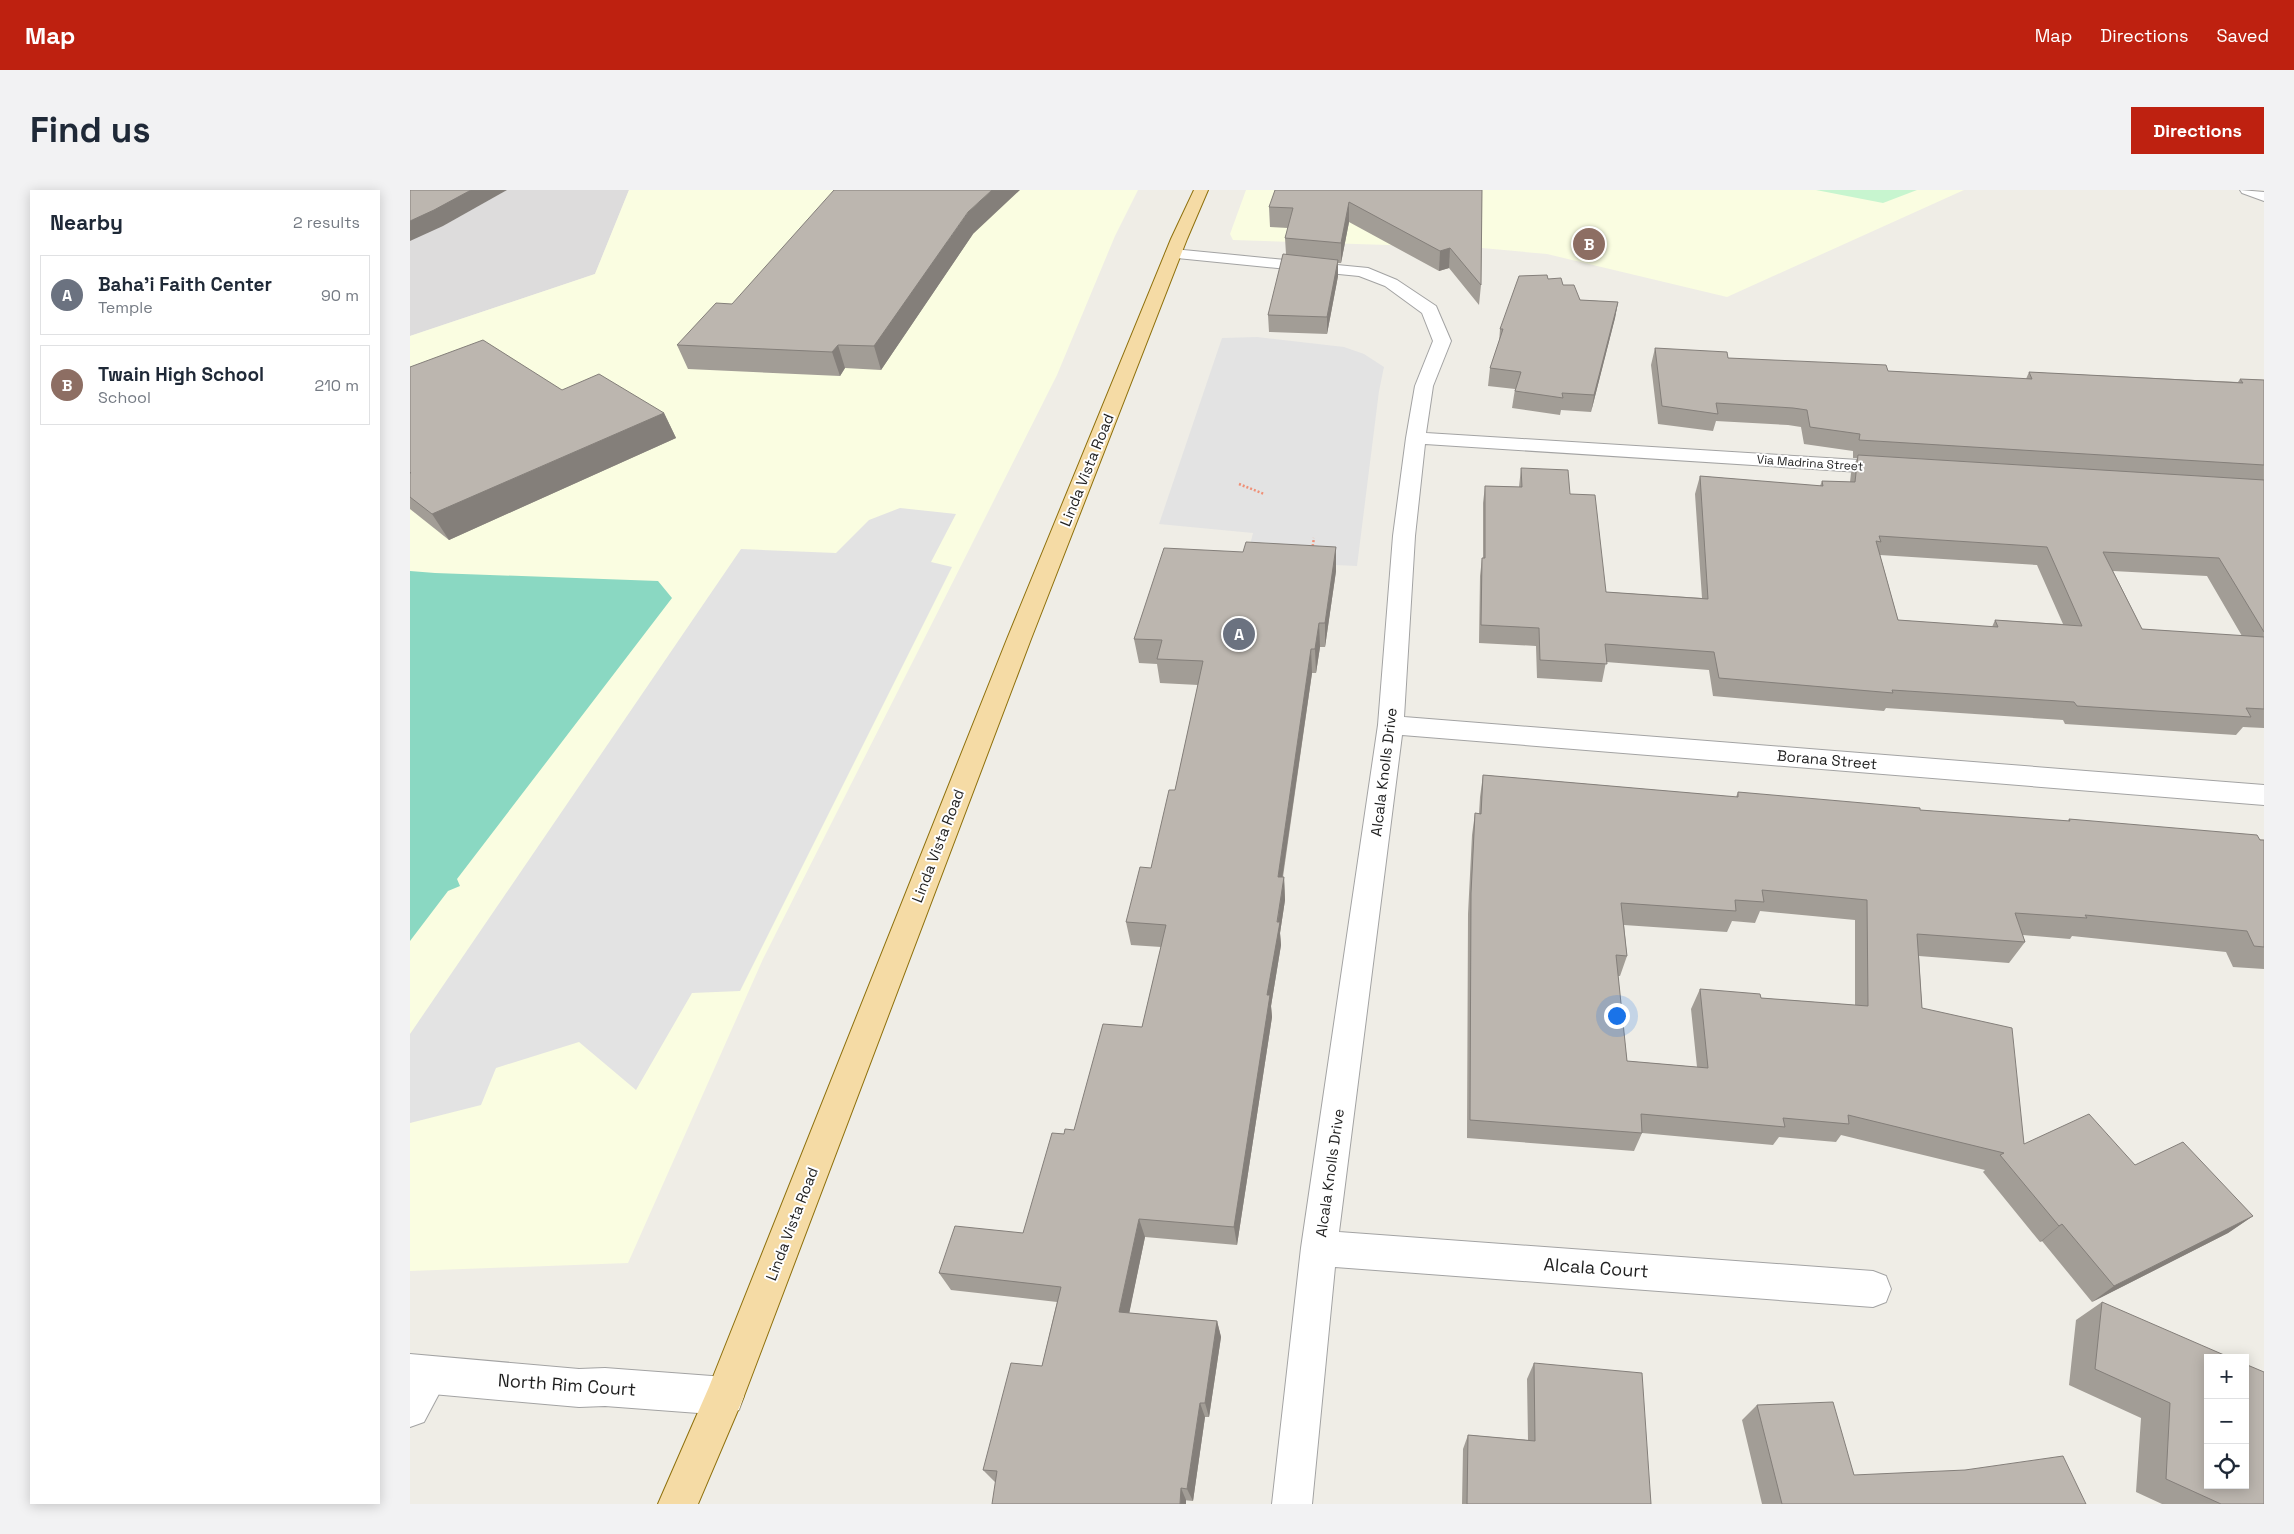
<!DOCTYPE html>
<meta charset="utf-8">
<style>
:root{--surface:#fff;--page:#f2f2f3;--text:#1f2937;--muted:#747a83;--line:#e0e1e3;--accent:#be2110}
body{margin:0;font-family:"Space Grotesk",sans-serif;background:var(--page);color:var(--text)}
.controls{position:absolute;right:15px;bottom:15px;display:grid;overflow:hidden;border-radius:0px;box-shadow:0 2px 12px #0003}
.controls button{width:45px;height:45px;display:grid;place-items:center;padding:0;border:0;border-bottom:1px solid var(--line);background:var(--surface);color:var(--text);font:25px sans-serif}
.you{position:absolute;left:1206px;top:825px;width:18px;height:18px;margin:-12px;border:4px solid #fff;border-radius:50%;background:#1a73e8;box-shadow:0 0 0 8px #1a73e833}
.badge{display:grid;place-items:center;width:32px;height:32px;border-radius:50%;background:var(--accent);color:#fff;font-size:16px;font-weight:700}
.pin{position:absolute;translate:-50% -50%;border:2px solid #fff;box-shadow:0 1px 5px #0006}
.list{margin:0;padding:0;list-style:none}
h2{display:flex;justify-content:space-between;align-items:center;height:65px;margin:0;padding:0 20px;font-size:21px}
h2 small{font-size:16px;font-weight:400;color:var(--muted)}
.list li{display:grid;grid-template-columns:32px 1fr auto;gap:15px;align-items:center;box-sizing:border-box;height:80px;margin:0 10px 10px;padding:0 10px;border:1px solid var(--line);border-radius:0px}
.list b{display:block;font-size:19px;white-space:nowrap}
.list p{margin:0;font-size:16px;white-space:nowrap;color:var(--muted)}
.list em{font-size:16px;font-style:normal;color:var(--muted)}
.icon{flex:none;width:28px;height:28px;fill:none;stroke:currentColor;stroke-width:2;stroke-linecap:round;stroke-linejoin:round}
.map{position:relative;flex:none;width:1854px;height:1314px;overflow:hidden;border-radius:0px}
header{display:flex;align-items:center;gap:30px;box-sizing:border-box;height:70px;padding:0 25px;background:var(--accent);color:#fff}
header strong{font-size:24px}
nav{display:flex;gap:28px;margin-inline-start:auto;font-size:18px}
.intro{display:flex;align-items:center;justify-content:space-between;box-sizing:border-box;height:120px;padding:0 30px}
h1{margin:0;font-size:35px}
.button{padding:12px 22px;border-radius:0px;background:var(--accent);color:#fff;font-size:18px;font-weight:700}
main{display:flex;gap:30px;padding:0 30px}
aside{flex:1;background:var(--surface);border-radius:0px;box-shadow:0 2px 12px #0003}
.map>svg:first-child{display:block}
.residential{fill:#dddcdc}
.education{fill:#fafde1}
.park{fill:#c7f5cf}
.pitch{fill:#8ad8c2}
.parking{fill:#e3e3e3}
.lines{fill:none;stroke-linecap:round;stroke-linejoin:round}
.service-casing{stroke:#a3a3a3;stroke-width:2}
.minor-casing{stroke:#a3a3a3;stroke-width:2}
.tertiary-casing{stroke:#a3a3a3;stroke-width:2}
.primary-casing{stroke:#8e700c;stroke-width:2}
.path{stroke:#ef9077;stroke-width:2.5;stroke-dasharray:2 2;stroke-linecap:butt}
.service{fill:#fff;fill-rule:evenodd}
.minor{fill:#fff;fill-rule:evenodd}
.tertiary{fill:#fff;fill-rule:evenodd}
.primary{fill:#f5dba5;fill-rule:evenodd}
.wall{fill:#a29d96;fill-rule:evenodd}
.shaded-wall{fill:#847f7a}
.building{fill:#bcb6af;stroke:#847f7a;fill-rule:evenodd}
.labels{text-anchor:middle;stroke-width:4;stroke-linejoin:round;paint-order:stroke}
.far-street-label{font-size:12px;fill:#1f1f1f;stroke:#fff}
.street-label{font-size:15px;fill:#1f1f1f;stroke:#fff}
.near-street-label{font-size:18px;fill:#1f1f1f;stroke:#fff}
</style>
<header>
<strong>Map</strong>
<nav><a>Map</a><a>Directions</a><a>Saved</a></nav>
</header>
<div class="intro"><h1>Find us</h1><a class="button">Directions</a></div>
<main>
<aside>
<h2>Nearby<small>2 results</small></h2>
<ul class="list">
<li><span class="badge" style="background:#6b7280">A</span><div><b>Baha'i Faith Center</b><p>Temple</p></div><em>90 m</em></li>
<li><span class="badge" style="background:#8d6e63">B</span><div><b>Twain High School</b><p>School</p></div><em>210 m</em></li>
</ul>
</aside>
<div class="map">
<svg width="1854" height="1314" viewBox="0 0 1854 1314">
<rect width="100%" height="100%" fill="#efede6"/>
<polygon class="residential" points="0,0 219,0 185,84 0,146"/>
<g class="education">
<polygon points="219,0 728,0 705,46 647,185 353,769 218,1073 0,1081 0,146 185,84"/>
<polygon points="836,0 1554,0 1317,107 1137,64 1072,58 823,50 820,44"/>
</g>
<polygon class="park" points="1406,0 1507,0 1473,13"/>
<polygon class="pitch" points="0,381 25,383 248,391 262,408 47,689 50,696 38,701 0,751"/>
<g class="parking">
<polygon points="847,147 934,157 954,164 974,177 969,201 947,376 836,371 843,343 749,334 812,148"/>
<polygon points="490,318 546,324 521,372 542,377 330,801 282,803 226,900 169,852 86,878 71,915 0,933 0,844 331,359 426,363 459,330"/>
</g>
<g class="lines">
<g class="service-casing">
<polygon id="service" points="20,1166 33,1172 39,1185 14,1232 0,1237 0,1182 7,1172"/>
</g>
<g class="minor-casing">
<g id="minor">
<polygon points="763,59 958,78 987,90 1026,116 1041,151 1023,196 1016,243 1481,272 1488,274 1491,278 1488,282 1481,284 1015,254 1005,346 994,527 1854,595 1854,615 992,545 929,1042 1463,1081 1476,1086 1481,1099 1476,1112 1463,1117 925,1077 902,1314 862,1314 891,1058 968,535 983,346 996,248 1005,196 1023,151 1012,123 975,96 949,86 757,67 755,64 757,61"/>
<polygon points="0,1164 169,1179 195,1178 315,1187 329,1192 334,1206 329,1220 315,1225 195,1216 169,1217 0,1202"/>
</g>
</g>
<g class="tertiary-casing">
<polygon id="tertiary" points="1830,0 1854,2 1854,11 1832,3"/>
</g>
<g class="primary-casing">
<polygon id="primary" points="784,0 798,0 777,49 621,449 334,1206 288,1314 248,1314 299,1197 597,449 761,49"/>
</g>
<g class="path">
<polyline points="829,294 854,304"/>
<polyline points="902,360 904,348"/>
</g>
<use href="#service" class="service"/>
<use href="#minor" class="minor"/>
<use href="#tertiary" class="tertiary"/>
<use href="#primary" class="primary"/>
</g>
<g class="wall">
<polygon points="1072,0 1071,95 1069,115 1039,78 1029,81 939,32 931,73 928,73 928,86 917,144 859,142 858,125 876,64 875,48 878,38 860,37 859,17"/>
<polygon points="563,44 471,180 435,178 430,186 278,179 267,155 322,114"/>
<polygon points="1153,95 1170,110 1208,112 1205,128 1181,222 1151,220 1150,225 1102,218 1105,199 1078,196 1080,178 1089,153 1090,139"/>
<path d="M1245 158 1318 168 1478 181 1616 189 1619 182 1828 192 1830 189 1854 190V538L1833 537 1826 545 1655 534 1653 530 1476 518 1474 521 1303 506 1299 480 1196 472 1192 492 1127 488 1126 456 1069 453 1070 386 1072 368H1073V313L1075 296 1109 297 1111 278 1160 304 1196 402 1292 408 1285 304 1290 286 1410 296 1412 291 1440 292 1441 283 1447 268H1443V261L1394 254 1391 237 1378 235 1306 231 1303 241 1248 234 1241 175ZM1470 365 1627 375 1653 434 1585 430 1582 437 1488 430ZM1703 381 1797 386 1832 446 1732 439Z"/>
<polygon points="0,177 152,200 254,223 266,248 39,350 0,319"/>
<polygon points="926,357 926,381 915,457 910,457 906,483 902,483 873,687 874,687 875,710 870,743 871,755 861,816 862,827 827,1055 735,1047 719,1123 807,1131 811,1147 799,1227 795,1227 783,1311 585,1292 573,1280 632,1176 647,1112 541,1100 529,1083 613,1043 654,944 664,940 732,837 751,757 721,755 716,732 741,678 765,600 788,495 750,493 747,474 729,473 724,449 833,362"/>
<path d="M1073 585 1326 607 1328 602 1510 620 1658 631 1659 629 1854 650V779L1823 777 1816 762 1662 746 1660 749 1613 745 1615 752 1599 773 1509 766 1512 818 1614 954 1725 975 1843 1026 1818 1043 1682 1112 1632 1051 1630 1052 1573 982 1575 980 1431 945 1426 952 1369 947 1363 955 1232 943 1224 961 1057 948 1058 724 1062 645 1065 623 1069 624 1070 607ZM1350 721 1445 730V815L1351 808 1290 799 1281 819 1287 877 1217 871 1208 786H1210L1217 766 1214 735 1317 742 1322 731 1345 733Z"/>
<polygon points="1692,1112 1854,1314 1752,1314 1726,1302 1731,1228 1659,1195 1666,1130"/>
<polygon points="1124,1173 1241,1314 1052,1314 1053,1259 1058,1245 1118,1250 1117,1189"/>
<polygon points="1347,1215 1444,1285 1676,1314 1352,1314 1332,1230"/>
</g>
<g class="shaded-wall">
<polygon points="61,0 97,0 33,36 0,51 0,31"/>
<polygon points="582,0 610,0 563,44 471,180 464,156 558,22"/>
<polygon points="939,12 939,32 931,73 931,53"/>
<polygon points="1040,58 1039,78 1029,81 1030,61"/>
<polygon points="928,70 928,86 917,144 917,127"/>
<polygon points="1208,112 1205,128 1181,222 1184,205"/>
<polygon points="428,155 435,178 430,186 422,162"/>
<polygon points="254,223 266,248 39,350 22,324"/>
<polygon points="926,357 926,381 915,457 915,433"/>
<polygon points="909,433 910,457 906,483 905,459"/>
<polygon points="901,459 902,483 869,710 868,687"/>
<polygon points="874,687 875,710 870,743 871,755 861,816 862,827 827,1055 824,1037"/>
<polygon points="1843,1026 1818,1043 1682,1112 1704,1096"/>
<polygon points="729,1029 735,1047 716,1139 709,1122"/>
<polygon points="1652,1034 1632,1051 1630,1052 1649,1036"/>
<polygon points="807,1131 811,1147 799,1227 795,1213"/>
<polygon points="790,1213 795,1227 783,1311 777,1299"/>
<polygon points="771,1298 776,1310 776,1314 770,1314"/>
</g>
<g class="building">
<polygon points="0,0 61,0 24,20 0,31"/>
<polygon points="424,0 582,0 558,22 464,156 428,155 422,162 267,155 306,113 322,114"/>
<polygon points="865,0 1072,0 1071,95 1040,58 1030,61 939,12 931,53 875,48 883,18 859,17"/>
<polygon points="873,64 928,70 917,127 858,125"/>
<polygon points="1137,85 1138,89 1151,88 1153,95 1164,95 1170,110 1208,112 1184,205 1152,203 1153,208 1105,201 1111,182 1080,178 1093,139 1090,139 1109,86"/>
<polygon points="73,150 152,200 189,184 254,223 22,324 0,307 0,283 1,283 0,282 0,177"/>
<polygon points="1245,158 1317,162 1318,168 1476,175 1478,181 1622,189 1619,182 1833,193 1830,189 1854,190 1854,275 1449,250 1450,244 1400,237 1397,220 1383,218 1306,213 1308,224 1252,216"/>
<path d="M1448 265 1854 290V442L1809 368 1693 362 1732 439 1854 447V519L1836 518 1841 527 1667 516 1664 512 1482 500 1483 503 1309 488 1304 462 1195 454 1197 474 1130 470 1129 438 1071 435 1072 368H1075V296L1112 297 1111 278 1158 280 1160 304 1185 305 1196 402 1298 409 1290 286 1413 296 1412 291 1445 292ZM1469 346 1637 357 1672 436 1585 430 1588 437 1488 430 1466 351 1471 352Z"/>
<polygon points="836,352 926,357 915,433 909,433 905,459 901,459 868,687 874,687 867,732 870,732 857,805 860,805 824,1037 729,1029 709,1122 807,1131 795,1213 790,1213 777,1299 771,1298 770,1314 582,1314 587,1281 573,1280 601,1173 632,1176 651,1097 529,1083 545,1036 613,1043 642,943 654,944 655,939 664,940 693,834 732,837 756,735 716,732 730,677 741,678 759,600 765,600 793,471 747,469 752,450 724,449 754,358 833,362"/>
<path d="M1073 585 1328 607V602L1510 618V620L1660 631 1659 629 1847 645 1850 650H1854V757L1844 756 1837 741 1675 725 1677 728 1605 723 1615 752 1507 744 1512 818 1602 838 1614 954 1679 924 1725 975 1773 952 1843 1026 1704 1096 1652 1034 1649 1036 1590 965 1594 963 1438 925 1439 934 1373 928 1375 937 1231 924 1232 943 1060 930 1061 703 1065 623 1071 624ZM1352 700 1457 710 1458 816 1351 808 1350 804 1290 799 1298 878 1217 871 1206 765 1217 766 1211 713 1326 721 1325 710 1354 712Z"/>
<polygon points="1692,1112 1821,1168 1798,1168 1798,1295 1835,1295 1835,1174 1854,1182 1854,1314 1811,1314 1756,1289 1760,1213 1685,1179"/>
<polygon points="1124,1173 1232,1183 1241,1314 1057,1314 1058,1245 1125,1251"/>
<polygon points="1423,1212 1444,1285 1555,1280 1653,1266 1676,1314 1372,1314 1347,1215"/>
</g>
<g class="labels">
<g class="far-street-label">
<text transform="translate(1400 273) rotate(4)" y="4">Via Madrina Street</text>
</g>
<g class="street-label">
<text transform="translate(677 280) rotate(-68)" y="5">Linda Vista Road</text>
<text transform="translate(1417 570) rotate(5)" y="5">Borana Street</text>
<text transform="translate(974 582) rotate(-83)" y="5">Alcala Knolls Drive</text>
<text transform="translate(528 656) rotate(-69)" y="5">Linda Vista Road</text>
<text transform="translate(920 983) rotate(-82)" y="5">Alcala Knolls Drive</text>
<text transform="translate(382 1034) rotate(-69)" y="5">Linda Vista Road</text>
</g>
<g class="near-street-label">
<text transform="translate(1186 1078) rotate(4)" y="6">Alcala Court</text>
<text transform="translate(157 1195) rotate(4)" y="6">North Rim Court</text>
</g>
</g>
</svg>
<div class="controls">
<button>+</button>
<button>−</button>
<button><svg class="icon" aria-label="locate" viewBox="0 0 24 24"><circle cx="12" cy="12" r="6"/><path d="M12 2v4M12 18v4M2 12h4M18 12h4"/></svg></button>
</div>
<div class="you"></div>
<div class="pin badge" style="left:829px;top:444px;background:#6b7280">A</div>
<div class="pin badge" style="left:1179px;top:54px;background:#8d6e63">B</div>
</div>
</main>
